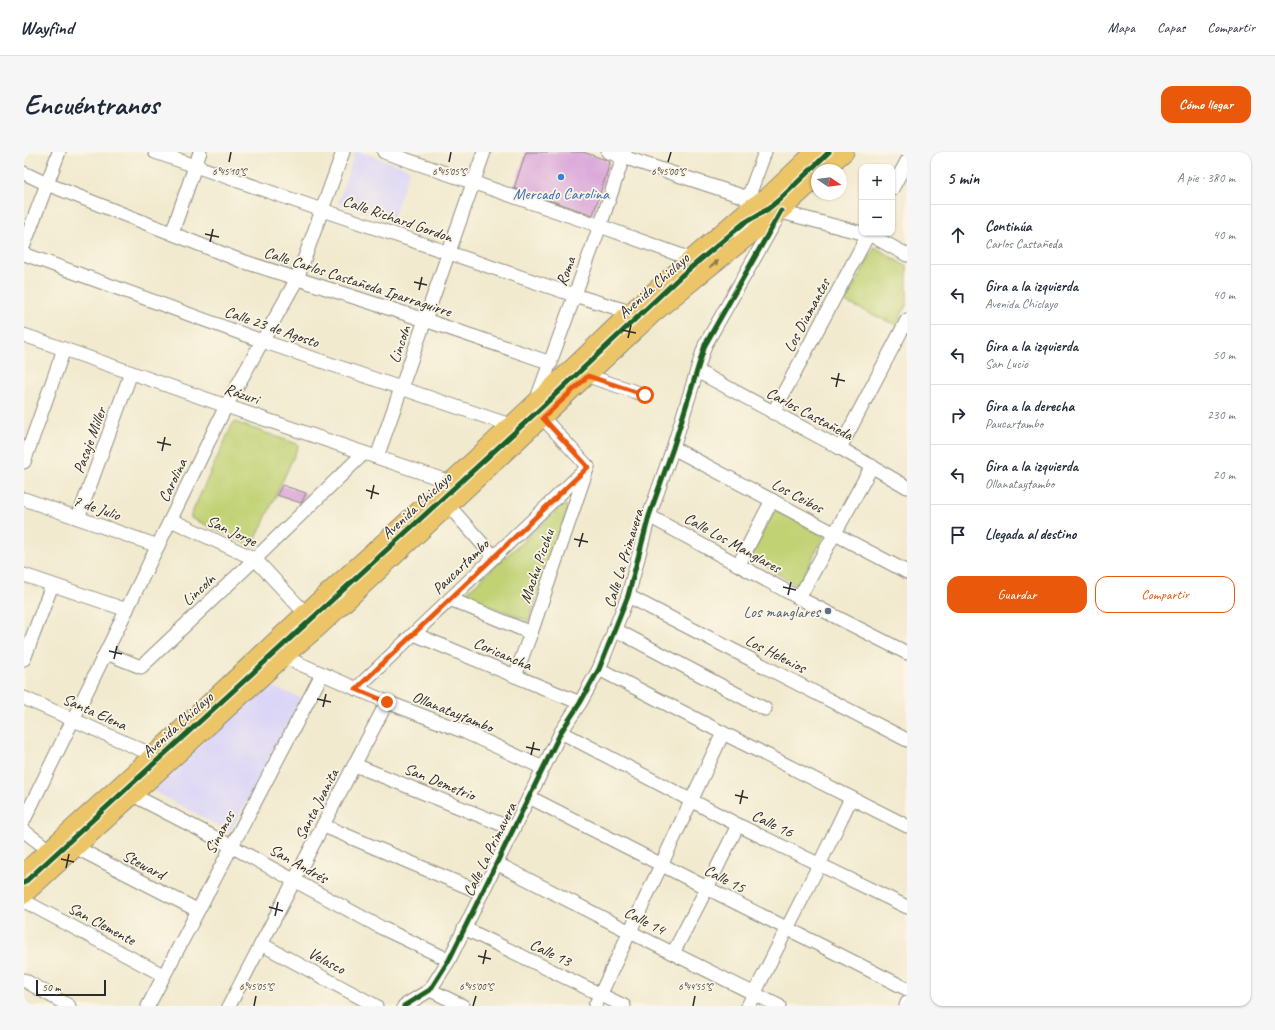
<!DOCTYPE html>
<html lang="es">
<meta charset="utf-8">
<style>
:root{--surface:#fff;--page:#f6f6f7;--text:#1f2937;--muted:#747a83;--line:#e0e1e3;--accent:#ea580c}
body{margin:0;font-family:Caveat,sans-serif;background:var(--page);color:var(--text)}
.controls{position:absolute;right:12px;top:12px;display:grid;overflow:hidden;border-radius:8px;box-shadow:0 1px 3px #0004}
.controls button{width:36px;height:36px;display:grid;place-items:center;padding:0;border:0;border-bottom:1px solid var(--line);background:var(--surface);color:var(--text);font:20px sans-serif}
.compass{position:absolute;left:787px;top:12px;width:36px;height:36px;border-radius:50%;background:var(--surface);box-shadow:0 1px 3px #0004;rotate:103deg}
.scale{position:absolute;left:12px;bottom:10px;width:70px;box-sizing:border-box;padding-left:4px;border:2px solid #2b2b2b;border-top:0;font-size:11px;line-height:14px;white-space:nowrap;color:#2b2b2b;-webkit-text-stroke:3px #fcf5e5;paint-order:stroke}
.stop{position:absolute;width:12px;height:12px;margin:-9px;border:3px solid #ea580c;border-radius:50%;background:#fff}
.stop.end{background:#ea580c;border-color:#fff;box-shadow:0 1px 4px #0008}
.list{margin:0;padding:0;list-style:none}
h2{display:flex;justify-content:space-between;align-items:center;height:52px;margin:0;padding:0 16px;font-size:17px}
h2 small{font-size:13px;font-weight:400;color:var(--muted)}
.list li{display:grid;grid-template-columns:26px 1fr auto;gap:12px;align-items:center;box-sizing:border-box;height:60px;padding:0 16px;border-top:1px solid var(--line)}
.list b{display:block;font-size:15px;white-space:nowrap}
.list p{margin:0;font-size:13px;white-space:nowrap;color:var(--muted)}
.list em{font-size:13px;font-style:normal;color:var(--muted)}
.actions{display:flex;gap:8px;padding:12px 16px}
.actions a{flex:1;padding:9px 0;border:1px solid var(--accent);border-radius:12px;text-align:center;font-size:14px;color:var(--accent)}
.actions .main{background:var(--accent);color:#fff}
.icon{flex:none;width:22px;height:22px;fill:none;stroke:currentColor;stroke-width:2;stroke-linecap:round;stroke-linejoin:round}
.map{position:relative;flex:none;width:883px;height:854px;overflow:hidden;border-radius:12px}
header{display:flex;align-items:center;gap:24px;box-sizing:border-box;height:56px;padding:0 20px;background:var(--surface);border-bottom:1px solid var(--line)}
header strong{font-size:19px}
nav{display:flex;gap:22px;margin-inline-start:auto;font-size:14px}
.intro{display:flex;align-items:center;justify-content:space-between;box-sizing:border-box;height:96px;padding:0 24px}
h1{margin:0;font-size:28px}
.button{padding:10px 18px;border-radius:12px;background:var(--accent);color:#fff;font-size:14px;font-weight:700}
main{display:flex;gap:24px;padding:0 24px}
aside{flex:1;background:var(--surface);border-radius:12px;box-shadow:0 1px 3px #0004}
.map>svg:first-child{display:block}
.built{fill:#dbd6f7}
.green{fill:#c1d274;stroke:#767e50}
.building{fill:#d69dd8}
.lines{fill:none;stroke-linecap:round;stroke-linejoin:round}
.minor-casing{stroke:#8e8a7d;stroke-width:15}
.major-casing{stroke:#8e8a7d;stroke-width:19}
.minor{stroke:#fff;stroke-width:13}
.major{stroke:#edc569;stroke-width:17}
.cycleway-casing{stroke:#fcf5e5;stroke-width:8}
.cycleway{stroke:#1b5e20;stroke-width:5}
.oneway{fill:#8c784a}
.route{stroke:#ea580c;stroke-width:5}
.ticks{fill:none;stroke:#2b2b2b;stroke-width:1.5}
.shop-dot{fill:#3f7fe0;stroke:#fcf5e5;stroke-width:1.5}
.service-dot{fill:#5c6f8a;stroke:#fcf5e5;stroke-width:1.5}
.labels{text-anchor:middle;stroke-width:3.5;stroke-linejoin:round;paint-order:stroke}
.shop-label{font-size:16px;fill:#366cbe;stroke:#fcf5e5}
.street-label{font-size:16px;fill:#2b2b2b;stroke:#fcf5e5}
.service-label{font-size:16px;fill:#4e5e75;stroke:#fcf5e5;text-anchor:end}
.ticks-label{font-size:10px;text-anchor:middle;fill:#2b2b2b;stroke:#fcf5e5;stroke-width:3.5;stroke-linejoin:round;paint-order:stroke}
</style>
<header>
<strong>Wayfind</strong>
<nav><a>Mapa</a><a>Capas</a><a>Compartir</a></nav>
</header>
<div class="intro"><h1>Encuéntranos</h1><a class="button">Cómo llegar</a></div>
<main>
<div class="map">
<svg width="883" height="854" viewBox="0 0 883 854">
<rect width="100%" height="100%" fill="#fcf5e5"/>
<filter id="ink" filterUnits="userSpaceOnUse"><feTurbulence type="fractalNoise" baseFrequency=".025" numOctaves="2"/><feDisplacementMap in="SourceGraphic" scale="8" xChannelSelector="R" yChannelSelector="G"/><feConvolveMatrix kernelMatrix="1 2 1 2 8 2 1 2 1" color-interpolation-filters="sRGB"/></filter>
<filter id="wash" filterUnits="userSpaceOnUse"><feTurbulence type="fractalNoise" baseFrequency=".012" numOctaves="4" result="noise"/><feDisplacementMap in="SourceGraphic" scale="16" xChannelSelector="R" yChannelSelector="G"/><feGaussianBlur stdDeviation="0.9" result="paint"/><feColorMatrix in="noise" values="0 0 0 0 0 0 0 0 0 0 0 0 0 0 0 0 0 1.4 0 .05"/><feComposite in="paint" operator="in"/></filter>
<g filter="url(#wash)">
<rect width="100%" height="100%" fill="#f1eacf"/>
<g class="built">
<polygon points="331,0 337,0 386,17 368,70 314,51"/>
<polygon points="241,532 277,546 206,680 128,638"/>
</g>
<g class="green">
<polygon points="851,95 883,115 883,152 872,173 821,150"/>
<polygon points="211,270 273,292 274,295 231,389 225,393 167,366 167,363 209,271"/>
<polygon points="539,353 542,353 544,356 505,469 443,445 442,441"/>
<polygon points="751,358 800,384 774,434 726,405"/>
</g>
<g id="blocks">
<g class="building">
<polygon points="502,0 559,0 585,9 586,11 569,63 490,36"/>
<polygon points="258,333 282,341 278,350 277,351 253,343"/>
</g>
</g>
</g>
<g filter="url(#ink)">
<use href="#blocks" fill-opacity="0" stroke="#8e8a7d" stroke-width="1"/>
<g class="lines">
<g class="minor-casing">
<g id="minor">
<polyline points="131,0 298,58 550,143 606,160"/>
<polyline points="360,0 576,74 667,107"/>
<polyline points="584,0 724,46"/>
<polyline points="0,21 23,32 215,108 401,168 527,211"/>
<polyline points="868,37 883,9"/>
<polyline points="723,55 724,46 741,0"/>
<polyline points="749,58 838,81"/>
<path d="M710 79C725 67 742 59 756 47 773 33 788 15 805 0"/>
<polyline points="148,81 176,0"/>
<polyline points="839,81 845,82 883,103"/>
<polyline points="0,93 35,0"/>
<polyline points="0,102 238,189 486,273"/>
<polyline points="0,183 202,254 426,330"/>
<polyline points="673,219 816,296 883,335"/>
<polyline points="564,224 621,243"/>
<polyline points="749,261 845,81"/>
<polyline points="649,296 883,420"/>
<polyline points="816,296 883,168"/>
<polyline points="353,305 460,0"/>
<polyline points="0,310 40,197"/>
<polyline points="564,315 519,266 512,249 576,74 601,0"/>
<polyline points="0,347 134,394"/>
<polyline points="424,353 470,405"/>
<polyline points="625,364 775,446 883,501"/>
<polyline points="54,366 107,221"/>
<polyline points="147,368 231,407 281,461"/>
<polyline points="715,412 748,348"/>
<polyline points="0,423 103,458"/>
<polyline points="604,444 883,588"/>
<polyline points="775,446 848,314"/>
<polyline points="426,447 507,481"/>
<polyline points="590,477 741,557"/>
<polyline points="390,482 556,551"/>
<polyline points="253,498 320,437"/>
<polyline points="82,501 117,515 231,407 340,301"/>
<polyline points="260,505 363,550 441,580 519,616"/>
<polyline points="0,507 28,433"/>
<polyline points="575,517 699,581 883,674"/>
<polyline points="491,524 507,481 563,317"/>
<polyline points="332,537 564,315"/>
<polyline points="0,546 129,603"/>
<polyline points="537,580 714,673 883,755"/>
<polyline points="331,613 489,677"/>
<polyline points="109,643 207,694 358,776 425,808"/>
<polyline points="505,645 683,736 883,837"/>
<polyline points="0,668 202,254 273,127 319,0"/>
<polyline points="300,674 458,741"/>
<polyline points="0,679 25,698"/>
<polyline points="51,695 173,758"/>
<polyline points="472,711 606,780 755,854"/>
<polyline points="0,731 16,716"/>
<polyline points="0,749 139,823"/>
<polyline points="440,776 600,854"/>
<polyline points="237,792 352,854"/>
<polyline points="649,801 683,736 714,673"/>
<polyline points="0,828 45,854"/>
<polyline points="406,838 439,854"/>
<polyline points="124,854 298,522"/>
<polyline points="205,854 363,550"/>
<polyline points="380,854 406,838 425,808 537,580 556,551 575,517 604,444 625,364 649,296 681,193 755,63"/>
<polyline points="571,854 699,581"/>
<polyline points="724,854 795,713 827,646"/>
<polyline points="882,854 883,851"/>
</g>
</g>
<g class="major-casing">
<g id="major">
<polyline points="801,18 821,0"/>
<polyline points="0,720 129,603 281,461 426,330 551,213 606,160 722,59 745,43 790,0"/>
<polyline points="0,743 260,505 294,476 628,163 685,116 757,59 793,26"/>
</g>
</g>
<use href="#minor" class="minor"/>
<use href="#major" class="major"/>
<g class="cycleway-casing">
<g id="cycleway">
<polyline points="0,731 516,257 657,124 720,71 744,57 756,47 805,0"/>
<polyline points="380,854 406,838 425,808 537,580 556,551 575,517 604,444 625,364 649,296 681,193 757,59"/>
</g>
</g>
<use href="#cycleway" class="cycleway"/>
</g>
<defs><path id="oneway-solid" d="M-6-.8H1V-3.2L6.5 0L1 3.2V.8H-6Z"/></defs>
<use class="oneway" href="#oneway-solid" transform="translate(690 112) rotate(-38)"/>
</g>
<g class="lines" filter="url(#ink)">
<polyline class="route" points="363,550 332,537 564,315 519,266 564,224 621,243"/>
</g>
<path class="ticks" d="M205 10 207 0M425 10 427 0M644 10 647 0M181 82 195 85M186 90 189 77M390 130 403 133M395 138 398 125M598 178 612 181M604 186 607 173M807 226 821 229M812 235 815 221M133 290 147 293M138 299 141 285M342 338 355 342M347 347 350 333M550 387 564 390M555 395 559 381M759 435 772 438M764 443 767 430M85 499 98 502M90 507 93 494M293 547 307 550M299 555 302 542M502 595 516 598M507 603 510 590M711 643 724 646M716 652 719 638M37 707 50 710M42 716 45 702M245 755 259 759M251 764 254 750M454 804 467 807M459 812 462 798M230 854 232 844M449 854 452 844M669 854 671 844"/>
<circle class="shop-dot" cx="537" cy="25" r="4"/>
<circle class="service-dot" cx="804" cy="459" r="4"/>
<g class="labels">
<g class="shop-label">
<text x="537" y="47">Mercado Carolina</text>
</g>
<g class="street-label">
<text transform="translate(374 66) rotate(19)" y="6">Calle Richard Gordon</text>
<text transform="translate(541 119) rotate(-70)" y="6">Roma</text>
<text transform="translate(334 129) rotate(18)" y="6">Calle Carlos Castañeda Iparraguirre</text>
<text transform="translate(629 133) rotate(-42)" y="6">Avenida Chiclayo</text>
<text transform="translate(782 163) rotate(-62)" y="6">Los Diamantes</text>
<text transform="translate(248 174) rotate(19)" y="6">Calle 23 de Agosto</text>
<text transform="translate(375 192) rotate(-71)" y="6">Lincoln</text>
<text transform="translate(218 241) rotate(19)" y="6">Rázuri</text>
<text transform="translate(786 261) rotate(28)" y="6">Carlos Castañeda</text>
<text transform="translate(65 288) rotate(-70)" y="6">Pasaje Miller</text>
<text transform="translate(148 328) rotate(-64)" y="6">Carolina</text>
<text transform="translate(774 343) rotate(28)" y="6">Los Ceibos</text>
<text transform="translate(392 353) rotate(-43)" y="6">Avenida Chiclayo</text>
<text transform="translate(73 355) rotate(19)" y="6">7 de Julio</text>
<text transform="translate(208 378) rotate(25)" y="6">San Jorge</text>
<text transform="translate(709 390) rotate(29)" y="6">Calle Los Manglares</text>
<text transform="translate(599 406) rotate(-73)" y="6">Calle La Primavera</text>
<text transform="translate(436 414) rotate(-44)" y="6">Paucartambo</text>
<text transform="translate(512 414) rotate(-71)" y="6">Machu Picchu</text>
<text transform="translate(174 437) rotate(-43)" y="6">Lincoln</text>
<text transform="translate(479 501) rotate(23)" y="6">Coricancha</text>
<text transform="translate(752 501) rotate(27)" y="6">Los Helenios</text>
<text transform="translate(71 559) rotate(24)" y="6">Santa Elena</text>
<text transform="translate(429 559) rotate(22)" y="6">Ollanataytambo</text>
<text transform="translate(153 572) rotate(-42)" y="6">Avenida Chiclayo</text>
<text transform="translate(416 629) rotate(22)" y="6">San Demetrio</text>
<text transform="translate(292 652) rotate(-63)" y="6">Santa Juanita</text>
<text transform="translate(749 671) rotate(26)" y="6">Calle 16</text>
<text transform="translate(195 680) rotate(-62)" y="6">Sinamos</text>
<text transform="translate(465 697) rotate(-64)" y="6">Calle La Primavera</text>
<text transform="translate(275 711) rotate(29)" y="6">San Andrés</text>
<text transform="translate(120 712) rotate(28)" y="6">Steward</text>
<text transform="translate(701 726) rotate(27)" y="6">Calle 15</text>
<text transform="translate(621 768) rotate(27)" y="6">Calle 14</text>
<text transform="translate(78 771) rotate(28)" y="6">San Clemente</text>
<text transform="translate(527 800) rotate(26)" y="6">Calle 13</text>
<text transform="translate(303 808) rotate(28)" y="6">Velasco</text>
</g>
<g class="service-label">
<text x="796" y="465">Los manglares</text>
</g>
</g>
<g class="ticks-label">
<text x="205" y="23">6°45'10"S</text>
<text x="425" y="23">6°45'05"S</text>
<text x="644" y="23">6°45'00"S</text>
<text x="232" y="838">6°45'05"S</text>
<text x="452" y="838">6°45'00"S</text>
<text x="671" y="838">6°44'55"S</text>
</g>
</svg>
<div class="controls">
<button>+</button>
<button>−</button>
</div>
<svg class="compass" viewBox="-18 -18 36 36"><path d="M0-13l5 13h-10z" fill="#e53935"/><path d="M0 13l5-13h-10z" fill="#747a83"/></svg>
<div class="scale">50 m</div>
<div class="stop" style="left:621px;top:243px"></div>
<div class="stop end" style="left:363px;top:550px"></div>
</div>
<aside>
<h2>5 min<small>A pie · 380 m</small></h2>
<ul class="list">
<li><svg class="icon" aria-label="ahead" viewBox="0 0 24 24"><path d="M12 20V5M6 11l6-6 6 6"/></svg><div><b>Continúa</b><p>Carlos Castañeda</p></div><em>40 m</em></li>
<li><svg class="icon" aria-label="left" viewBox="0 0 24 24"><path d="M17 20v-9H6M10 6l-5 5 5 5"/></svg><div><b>Gira a la izquierda</b><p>Avenida Chiclayo</p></div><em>40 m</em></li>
<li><svg class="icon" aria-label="left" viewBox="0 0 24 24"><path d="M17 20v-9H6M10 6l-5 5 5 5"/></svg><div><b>Gira a la izquierda</b><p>San Lucio</p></div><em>50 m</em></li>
<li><svg class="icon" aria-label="right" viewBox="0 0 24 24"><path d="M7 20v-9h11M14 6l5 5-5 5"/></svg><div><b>Gira a la derecha</b><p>Paucartambo</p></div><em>230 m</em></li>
<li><svg class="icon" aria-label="left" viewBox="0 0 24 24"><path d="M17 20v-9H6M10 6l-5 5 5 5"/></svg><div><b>Gira a la izquierda</b><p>Ollanataytambo</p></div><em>20 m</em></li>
<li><svg class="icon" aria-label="arrive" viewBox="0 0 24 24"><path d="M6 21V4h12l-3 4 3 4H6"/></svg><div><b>Llegada al destino</b></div></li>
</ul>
<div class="actions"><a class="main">Guardar</a><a>Compartir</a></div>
</aside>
</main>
